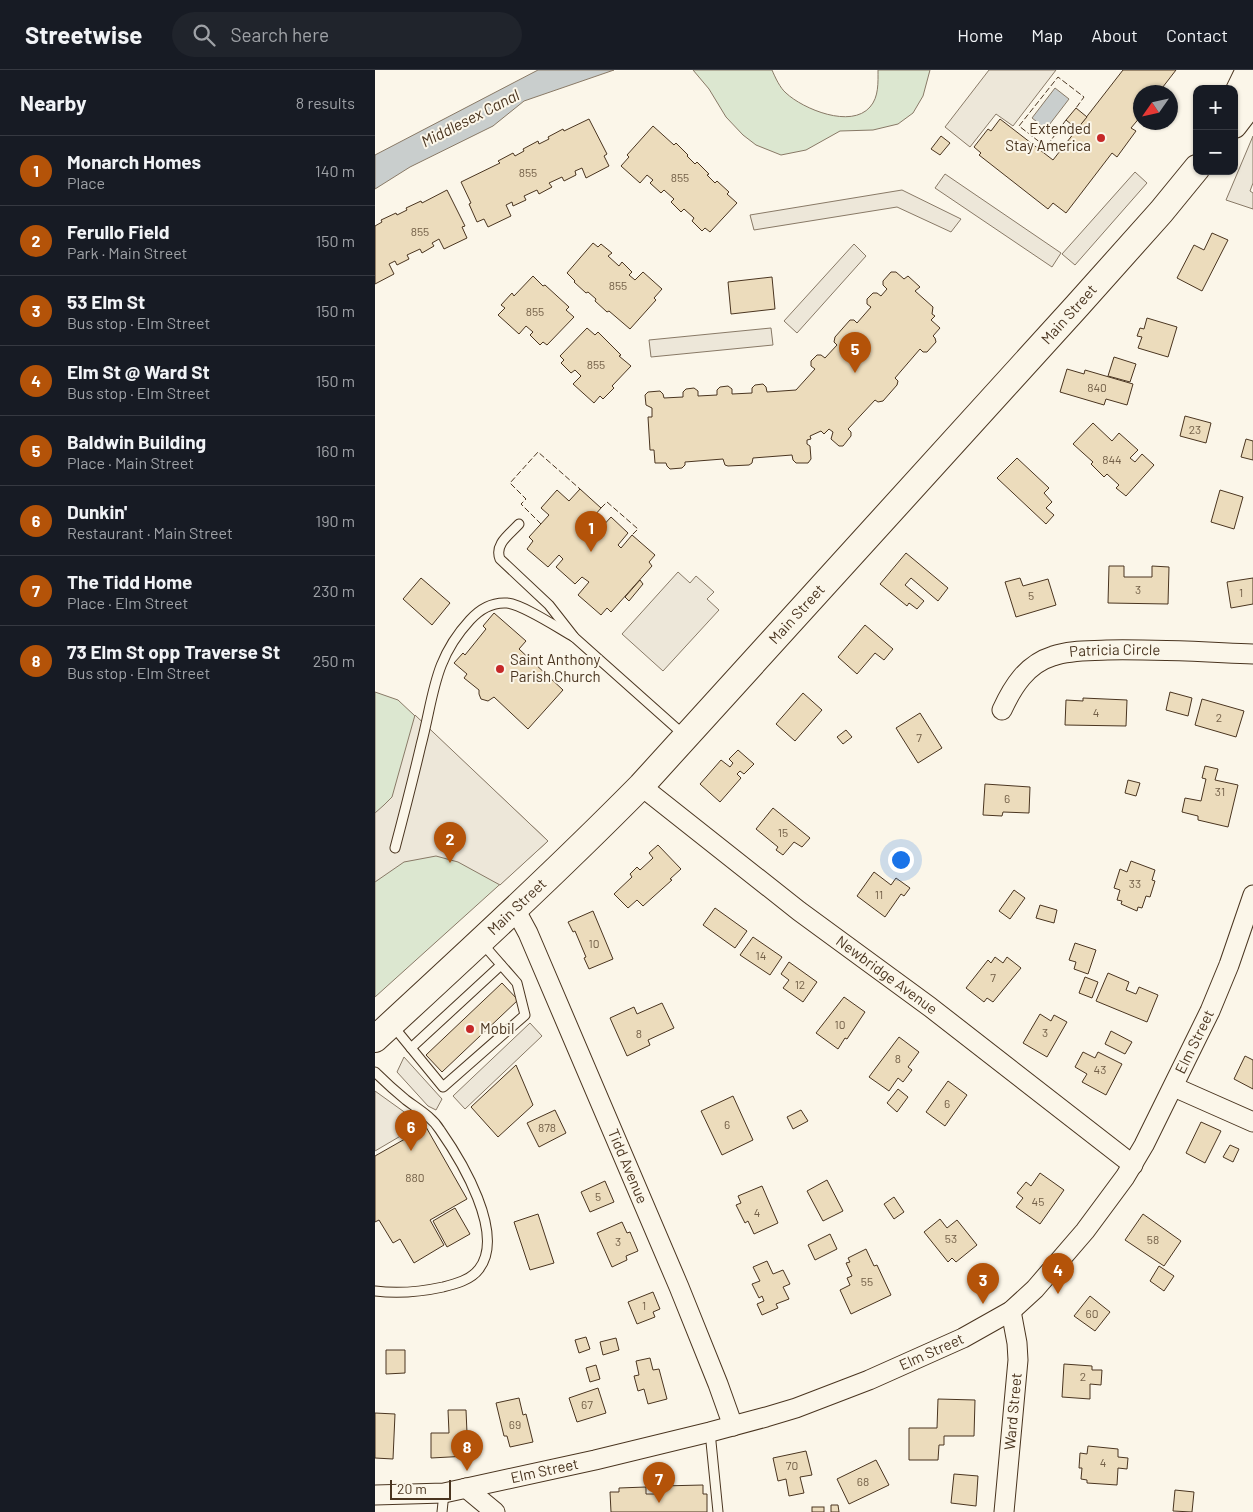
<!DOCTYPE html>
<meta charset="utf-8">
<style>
:root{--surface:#171b24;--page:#20242c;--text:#f1f3f6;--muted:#9ea1a6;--line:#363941;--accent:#b45309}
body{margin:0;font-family:Barlow,sans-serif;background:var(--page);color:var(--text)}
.controls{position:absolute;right:15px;top:15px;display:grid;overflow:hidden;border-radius:10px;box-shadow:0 1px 4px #0004}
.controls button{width:45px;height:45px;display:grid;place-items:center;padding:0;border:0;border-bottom:1px solid var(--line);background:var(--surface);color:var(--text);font:25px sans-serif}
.compass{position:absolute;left:758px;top:15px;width:45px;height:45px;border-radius:50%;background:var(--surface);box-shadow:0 1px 4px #0004;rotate:236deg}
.scale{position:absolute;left:15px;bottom:12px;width:61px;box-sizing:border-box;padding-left:5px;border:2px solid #4a3520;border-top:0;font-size:14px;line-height:18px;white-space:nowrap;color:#4a3520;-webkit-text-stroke:4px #fbf6e9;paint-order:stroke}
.you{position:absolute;left:525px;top:789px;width:18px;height:18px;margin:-12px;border:4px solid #fff;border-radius:50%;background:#1a73e8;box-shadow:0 0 0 8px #1a73e833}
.badge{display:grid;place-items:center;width:32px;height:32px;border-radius:50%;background:var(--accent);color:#fff;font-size:16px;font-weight:700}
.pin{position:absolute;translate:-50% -41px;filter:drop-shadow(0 1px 2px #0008)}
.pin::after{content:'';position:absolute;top:26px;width:18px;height:15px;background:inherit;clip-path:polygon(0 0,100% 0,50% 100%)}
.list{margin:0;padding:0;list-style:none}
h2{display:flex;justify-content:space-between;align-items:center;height:65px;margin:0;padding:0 20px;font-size:21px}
h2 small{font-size:16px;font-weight:400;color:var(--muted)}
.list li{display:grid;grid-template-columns:32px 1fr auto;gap:15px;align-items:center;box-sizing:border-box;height:70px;padding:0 20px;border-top:1px solid var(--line)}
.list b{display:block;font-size:19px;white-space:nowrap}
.list p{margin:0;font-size:16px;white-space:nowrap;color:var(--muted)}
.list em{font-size:16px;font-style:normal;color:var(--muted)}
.icon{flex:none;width:28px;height:28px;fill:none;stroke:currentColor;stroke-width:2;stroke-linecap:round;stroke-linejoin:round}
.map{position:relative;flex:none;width:878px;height:1442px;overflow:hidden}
header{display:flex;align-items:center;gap:30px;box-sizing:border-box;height:70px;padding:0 25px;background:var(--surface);border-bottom:1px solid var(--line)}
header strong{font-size:24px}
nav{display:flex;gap:28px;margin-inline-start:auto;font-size:18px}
.search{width:350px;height:45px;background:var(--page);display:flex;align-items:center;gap:12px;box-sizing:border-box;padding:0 18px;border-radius:28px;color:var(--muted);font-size:19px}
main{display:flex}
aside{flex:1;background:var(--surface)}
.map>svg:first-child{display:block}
.green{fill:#dce7d0;stroke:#887966}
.parking{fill:#ede7d9;stroke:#887966}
.water{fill:#c9cecd;stroke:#887966}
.building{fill:#ecdcbc;stroke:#4a3520}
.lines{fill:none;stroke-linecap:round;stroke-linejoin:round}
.service-casing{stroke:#4a3520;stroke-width:11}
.minor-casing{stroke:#4a3520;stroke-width:21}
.secondary-casing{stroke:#4a3520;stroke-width:28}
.service{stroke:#fbf6e9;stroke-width:9}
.minor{stroke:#fbf6e9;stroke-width:19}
.secondary{stroke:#fbf6e9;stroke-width:26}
.fence{stroke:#4a3520;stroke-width:1;stroke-dasharray:6 2.5;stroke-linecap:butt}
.poi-dot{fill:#c62828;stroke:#fbf6e9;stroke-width:2}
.labels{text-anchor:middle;stroke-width:4;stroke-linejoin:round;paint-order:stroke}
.number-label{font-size:12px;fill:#725f47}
.poi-label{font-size:15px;fill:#4a3520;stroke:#fbf6e9;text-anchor:start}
.street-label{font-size:15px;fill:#4a3520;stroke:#fbf6e9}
.water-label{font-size:16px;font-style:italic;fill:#4a3520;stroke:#fbf6e9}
</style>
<header>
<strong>Streetwise</strong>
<div class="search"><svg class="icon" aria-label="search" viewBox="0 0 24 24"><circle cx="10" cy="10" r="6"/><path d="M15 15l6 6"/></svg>Search here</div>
<nav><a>Home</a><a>Map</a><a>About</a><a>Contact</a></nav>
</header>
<main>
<aside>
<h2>Nearby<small>8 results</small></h2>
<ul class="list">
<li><span class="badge">1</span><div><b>Monarch Homes</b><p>Place</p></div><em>140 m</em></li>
<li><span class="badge">2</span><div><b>Ferullo Field</b><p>Park · Main Street</p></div><em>150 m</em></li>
<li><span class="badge">3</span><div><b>53 Elm St</b><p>Bus stop · Elm Street</p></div><em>150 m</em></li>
<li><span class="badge">4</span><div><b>Elm St @ Ward St</b><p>Bus stop · Elm Street</p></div><em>150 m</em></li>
<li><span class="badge">5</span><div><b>Baldwin Building</b><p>Place · Main Street</p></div><em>160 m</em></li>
<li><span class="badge">6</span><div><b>Dunkin'</b><p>Restaurant · Main Street</p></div><em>190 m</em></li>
<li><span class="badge">7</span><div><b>The Tidd Home</b><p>Place · Elm Street</p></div><em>230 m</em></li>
<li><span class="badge">8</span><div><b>73 Elm St opp Traverse St</b><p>Bus stop · Elm Street</p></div><em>250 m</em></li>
</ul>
</aside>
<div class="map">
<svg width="878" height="1442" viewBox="0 0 878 1442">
<rect width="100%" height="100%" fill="#fbf6e9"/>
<g class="green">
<path d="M318 0H397C400 7 405 18 411 23 428 39 476 59 495 37 504 27 503 12 503 0H555L548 26 538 43 523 54 498 60 465 61 431 80 406 85 381 75 368 65 351 47 334 19Z"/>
<polygon points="0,622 23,630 173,771 0,927"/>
</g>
<g class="parking">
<polygon points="614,0 681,0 638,56 621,44 595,77 570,57"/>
<polygon points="878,66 878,113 875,121 878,123 878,139 851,130"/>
<polygon points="760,102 772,113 700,195 687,184"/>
<polygon points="570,104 686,183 677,197 560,118"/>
<polygon points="527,120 586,149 576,162 522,137 379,160 375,145"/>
<polygon points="479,174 491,186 422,263 409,251"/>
<polygon points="396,258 398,275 276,287 274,270"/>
<polygon points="303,502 315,513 321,506 339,522 332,529 344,540 288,601 247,564"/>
<polygon points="40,645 173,771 125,815 83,792 61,786 29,792 0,812 0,743 9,735 17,727"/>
<polygon points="155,953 167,966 90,1039 78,1026"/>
<polygon points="29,987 67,1029 61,1040 53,1036 22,1002"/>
<polygon points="0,1021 46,1054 0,1081"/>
</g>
<g class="water">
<polygon points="163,0 239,0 149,31 118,56 35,97 0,119 0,85"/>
<polygon points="680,18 694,29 671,59 657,48"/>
</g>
<g class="building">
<polygon points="748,0 801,0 784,22 766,22 766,46 756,58 761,61 742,87 737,83 691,143 678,133 673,139 604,85 606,83 599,77 613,59 616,61 625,49 678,90"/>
<polygon points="701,38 712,47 702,59 691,50"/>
<polygon points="214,49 232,84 229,86 234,96 211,108 207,98 200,101 201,105 189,111 187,107 174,113 177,117 164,124 162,120 149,126 151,130 138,136 137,132 131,135 136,146 113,157 109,149 102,152 94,134 96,133 86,112 125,93 123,91 138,83 140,86 149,81 148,79 163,71 164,74 174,69 173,67 188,59 189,61"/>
<polygon points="278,56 299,75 301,73 313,85 312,86 320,94 322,92 334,104 332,105 340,113 342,111 354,122 352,124 362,133 335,162 330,158 327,161 317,151 319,148 309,139 306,142 296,132 299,129 289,120 286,123 275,113 278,110 272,105 265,113 246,96 254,87 252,85"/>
<polygon points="566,66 575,73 565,85 556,79"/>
<polygon points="72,120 90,156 87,157 92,168 69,179 64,169 57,173 59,176 47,183 45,179 32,185 34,189 22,195 20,191 14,194 19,204 0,214 0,156 7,152 6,150 21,143 22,145 32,140 31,138 46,131 47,133"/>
<polygon points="837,163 853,170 827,221 802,208 819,175 829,180"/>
<polygon points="218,173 223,177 226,174 237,183 233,186 244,196 247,192 257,202 254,205 260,210 268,202 287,219 279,228 281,230 255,259 234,241 232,242 220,231 221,229 213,222 211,223 199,212 200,211 192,203"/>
<polygon points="516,202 521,202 529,209 533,206 545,217 540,221 558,237 557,244 560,246 556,250 565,258 558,266 560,268 561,272 552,282 548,282 545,279 520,308 523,311 522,315 508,331 503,332 500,330 473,359 476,362 476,366 468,376 464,376 456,369 458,362 454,359 449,364 446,361 435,366 436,369 432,370 432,374 435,376 436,389 433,393 421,393 418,390 417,385 378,388 377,393 374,395 353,396 350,395 348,389 310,392 310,395 307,398 295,399 292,396 291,393 280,393 279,380 275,380 273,347 277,347 277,338 271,335 270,325 273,322 285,321 288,324 289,328 308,327 308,322 311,319 319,318 323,321 323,326 342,325 342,320 345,317 353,316 357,319 357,324 377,323 377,318 380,315 388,314 391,317 392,322 421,320 440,299 436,296 436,291 442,285 446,285 450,288 462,275 459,272 460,267 475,250 479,250 482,253 496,237 492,234 492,229 498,223 502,223 506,226 512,219 508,215 508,211"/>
<polygon points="158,206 168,216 170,215 194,237 191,240 199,247 172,275 168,272 165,275 155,265 158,262 151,256 144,264 123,245 130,238 126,235 137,223 139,226"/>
<polygon points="397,207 400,239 356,244 353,212"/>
<polygon points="772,248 802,257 793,287 763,278 767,267 762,266 765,258 769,259"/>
<polygon points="212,258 220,265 223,262 246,285 244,286 256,296 237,316 239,318 228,329 225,326 219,333 198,314 206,306 200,300 196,303 186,293 189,290 185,286"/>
<polygon points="739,287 761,294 755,312 733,306"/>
<polygon points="692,299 709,304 710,300 758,314 752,335 731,329 729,335 685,322"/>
<polygon points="810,346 836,353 831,373 805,366"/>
<polygon points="718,353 737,371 744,363 763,380 755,388 760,392 767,384 779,395 751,426 741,418 744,415 732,404 729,407 716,394 718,392 698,374"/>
<polygon points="871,369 878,371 878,390 866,387"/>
<polygon points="642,388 674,418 669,423 677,432 671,438 679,445 671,454 622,408"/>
<polygon points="205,419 226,438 220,445 224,449 219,454 225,459 236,447 253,463 243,475 246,478 257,465 280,485 274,492 277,496 236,542 232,538 226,545 203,525 214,512 207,507 200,514 181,497 188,489 184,485 173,497 152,479 158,471 154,467 174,445 166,438 182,420 194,431"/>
<polygon points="845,420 868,427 859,459 836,452"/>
<polygon points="531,483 573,518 563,531 536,508 530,515 549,531 542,539 534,533 532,536 505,514"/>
<polygon points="734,496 749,496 749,507 777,507 777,496 794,497 793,534 733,533"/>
<polygon points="46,508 75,533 57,555 28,529"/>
<polygon points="645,508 648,516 673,509 681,535 641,547 630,512"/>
<polygon points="878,508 878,534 856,538 852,512"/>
<polygon points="265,510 268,514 254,531 250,527"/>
<polygon points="119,543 151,571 144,579 188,620 153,659 119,627 113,631 106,629 104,624 104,620 89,608 92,604 79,593 88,583 90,585 111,559 108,556"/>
<polygon points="490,555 518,579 509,590 500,583 482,604 463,587"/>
<polygon points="795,622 817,628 813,646 791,640"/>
<polygon points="428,623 447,640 420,671 401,654"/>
<polygon points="708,628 752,630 751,656 690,655 691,630 708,631"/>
<polygon points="827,629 869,641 861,667 820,655"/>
<polygon points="545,643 567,678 543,693 521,658"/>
<polygon points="471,660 477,667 468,674 462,667"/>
<polygon points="363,680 379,694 369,704 365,701 362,704 366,708 345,732 325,714 346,690 355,697 358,693 354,689"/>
<polygon points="830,696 843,699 840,710 863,715 853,757 823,750 823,746 807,742 810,728 826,731 831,709 827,708"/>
<polygon points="753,710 765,713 761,726 750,723"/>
<polygon points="610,714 655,717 654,743 628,742 627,746 608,745"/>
<polygon points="398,738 435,768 427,777 419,772 408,785 401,780 403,777 381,759"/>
<polygon points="283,775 306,799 295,809 297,810 268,836 262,830 253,838 239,824 257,807 255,804 262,797 265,800 278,788 274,783"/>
<polygon points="756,791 780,800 777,810 780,811 775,827 771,826 767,838 763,837 762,841 746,834 747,831 742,830 745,820 739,818 745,799 752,802"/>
<polygon points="499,802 516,815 521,808 535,818 529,826 526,824 510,847 482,826"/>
<polygon points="639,820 650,828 635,849 624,841"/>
<polygon points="665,835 682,840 679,853 661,848"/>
<polygon points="340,838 372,861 360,878 328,855"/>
<polygon points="218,841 238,889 214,899 209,888 211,887 200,861 198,862 193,852"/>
<polygon points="378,867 407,887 395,905 365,885"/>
<polygon points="700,873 721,880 713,904 699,899 701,892 694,890"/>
<polygon points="620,887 628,893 632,887 646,898 618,932 612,928 609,932 591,918 613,890 616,893"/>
<polygon points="414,892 442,912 428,932 408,918 414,910 406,904"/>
<polygon points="733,903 754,912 751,920 761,924 764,917 783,925 772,952 721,931"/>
<polygon points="710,907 723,912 717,928 704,923"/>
<polygon points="127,913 143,930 67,1002 51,985"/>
<polygon points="469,927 490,942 472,969 470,968 463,979 441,963"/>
<polygon points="287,933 299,958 273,970 275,975 252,986 235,948 259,937 262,944"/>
<polygon points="665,944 676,951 679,945 692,952 672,987 648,973"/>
<polygon points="736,961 757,972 750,984 730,974"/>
<polygon points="524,967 544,982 533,997 537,1000 528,1012 523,1008 514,1021 494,1007"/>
<polygon points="708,982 720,988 723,982 747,994 731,1025 707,1012 712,1004 700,997"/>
<polygon points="870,986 878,990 878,1019 859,1009"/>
<polygon points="141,995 158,1035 123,1067 96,1037"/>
<polygon points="573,1011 592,1025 570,1056 551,1042"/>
<polygon points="523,1019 533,1027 522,1042 512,1033"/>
<polygon points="358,1026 378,1070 347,1085 326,1041"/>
<polygon points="180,1040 191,1063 164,1077 152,1053"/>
<polygon points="426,1040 433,1051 418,1059 412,1047"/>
<polygon points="826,1052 846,1061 830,1093 811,1083"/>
<polygon points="51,1057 92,1129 55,1150 69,1175 39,1193 25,1169 18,1173 4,1150 0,1152 0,1086"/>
<polygon points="855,1075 864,1079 858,1092 848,1087"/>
<polygon points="665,1103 689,1120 665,1154 641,1137 648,1128 642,1123 651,1112 656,1116"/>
<polygon points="452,1110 468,1141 448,1151 432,1121"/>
<polygon points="230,1111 239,1132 215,1142 206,1122"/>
<polygon points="387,1116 403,1153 379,1164 373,1151 370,1153 361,1135 366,1133 363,1126"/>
<polygon points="519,1127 529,1142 519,1149 509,1134"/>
<polygon points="80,1138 95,1164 72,1177 58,1151"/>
<polygon points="163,1144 179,1193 155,1200 139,1152"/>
<polygon points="768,1144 806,1171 789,1196 750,1170"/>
<polygon points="565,1149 572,1158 582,1150 602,1175 581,1192 577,1188 573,1192 549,1162"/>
<polygon points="247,1152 252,1163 255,1162 263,1181 251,1186 252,1190 237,1197 222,1163"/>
<polygon points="455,1164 462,1179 440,1190 433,1175"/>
<polygon points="491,1179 499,1196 502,1195 516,1225 476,1244 465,1220 475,1215 472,1208 477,1206 471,1193 475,1192 473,1188"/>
<polygon points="392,1191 398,1204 408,1200 415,1214 408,1217 414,1229 401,1234 403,1238 387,1245 382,1234 389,1231 387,1226 384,1228 377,1214 385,1211 378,1197"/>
<polygon points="784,1196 799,1206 789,1221 775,1211"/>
<polygon points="278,1222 285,1239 278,1242 280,1247 262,1254 253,1232"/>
<polygon points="715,1226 735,1242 720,1261 699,1246"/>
<polygon points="211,1267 215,1279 204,1283 200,1270"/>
<polygon points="241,1268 244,1280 228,1285 225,1272"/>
<polygon points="11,1280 30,1280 30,1303 11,1304"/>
<polygon points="275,1288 278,1300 284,1299 292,1329 273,1334 269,1319 263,1321 259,1306 264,1305 261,1291"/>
<polygon points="689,1294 717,1296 717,1300 727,1300 726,1315 715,1314 715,1329 687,1327"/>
<polygon points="221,1295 225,1309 215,1312 211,1298"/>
<polygon points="223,1318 231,1343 202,1352 194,1328"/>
<polygon points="144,1328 148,1345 151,1344 158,1372 135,1377 132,1366 129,1366 121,1333"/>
<polygon points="563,1329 600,1330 599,1366 569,1366 569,1375 564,1375 563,1390 534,1390 534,1358 562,1358"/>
<polygon points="73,1340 91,1340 93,1386 56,1388 56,1363 74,1363"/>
<polygon points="0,1343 20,1344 18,1389 0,1388"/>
<polygon points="713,1376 743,1379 743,1387 753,1388 752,1399 743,1398 742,1415 712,1413 712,1410 706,1409 707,1398 704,1398 705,1383 712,1384"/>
<polygon points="431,1381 437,1405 425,1407 429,1423 414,1426 411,1409 403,1411 398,1388"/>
<polygon points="501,1390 514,1415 474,1434 462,1409"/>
<polygon points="579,1404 603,1406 601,1436 576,1433"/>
<polygon points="328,1415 328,1424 332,1424 332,1442 236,1442 235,1422 244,1422 244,1418 271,1417 271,1424 286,1424 286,1416"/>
<polygon points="800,1420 819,1422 817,1442 798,1441"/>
<polygon points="456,1435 463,1435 464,1442 456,1442"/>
<rect x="437" y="1437" width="12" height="5"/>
</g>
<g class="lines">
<g class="service-casing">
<g id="service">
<path d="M144 454C135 464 119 474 125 489L174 535 199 567 309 665"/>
<path d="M20 778C29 744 38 709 46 675 59 626 58 590 95 550 104 540 117 532 132 533 149 535 183 558 199 567"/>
<polyline points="18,956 68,1017 150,945 142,913 107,873"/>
<polyline points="36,978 126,895"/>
<path d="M0 1002C10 1012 20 1021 31 1030 43 1039 57 1047 65 1060 86 1090 131 1164 104 1199 96 1210 80 1214 68 1217 45 1222 23 1224 0 1221"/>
<polyline points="335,1362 343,1442"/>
<polyline points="67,1442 69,1423"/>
</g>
</g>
<g class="minor-casing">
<g id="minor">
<path id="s1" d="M627 640C638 616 652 594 678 586 695 580 714 581 732 580 780 579 829 582 878 584"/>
<path id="s2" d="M266 716 424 841 555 937 758 1095"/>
<path id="s3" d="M140 839 153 863 304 1217 343 1314 358 1356"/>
<polyline points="799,1017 878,1052"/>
<polyline points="91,1418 120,1442"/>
<path id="s4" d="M0 1425 69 1423 220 1390 335 1362 391 1347 421 1338 494 1310 588 1268 636 1241 660 1219 710 1161 750 1107 769 1075 835 941 854 895 878 825"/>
<path id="s5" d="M629 1442 643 1290 642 1273 636 1241"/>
</g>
</g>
<g class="secondary-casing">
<g id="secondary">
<polyline points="859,31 874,0"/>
<polyline points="859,55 878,30"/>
<path id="s6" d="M0 969C90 886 180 803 266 716L702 236 786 142 822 98"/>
</g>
</g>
<use href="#service" class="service"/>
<use href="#minor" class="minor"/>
<use href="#secondary" class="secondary"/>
<g class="fence">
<polyline points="691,50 671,77 644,56 683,7 709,27 701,38"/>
<polyline points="226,438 232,432 263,459 257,465"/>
<polyline points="166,454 146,434 151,429 135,413 163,382 205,419"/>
</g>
</g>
<g class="poi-dot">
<circle cx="726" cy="68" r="5"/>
<circle cx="125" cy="599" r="5"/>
<circle cx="95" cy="959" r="5"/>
</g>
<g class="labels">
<g class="number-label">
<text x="153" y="107">855</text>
<text x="305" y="112">855</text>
<text x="45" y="166">855</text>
<text x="243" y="220">855</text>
<text x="160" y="246">855</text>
<text x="221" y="299">855</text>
<text x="722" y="322">840</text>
<text x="820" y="364">23</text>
<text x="737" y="394">844</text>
<text x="763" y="524">3</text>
<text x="866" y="527">1</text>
<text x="656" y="530">5</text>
<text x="721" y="647">4</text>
<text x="844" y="652">2</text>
<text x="544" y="672">7</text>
<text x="845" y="726">31</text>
<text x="632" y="733">6</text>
<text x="408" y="767">15</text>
<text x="760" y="818">33</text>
<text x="504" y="829">11</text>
<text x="219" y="878">10</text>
<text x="386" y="890">14</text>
<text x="618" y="912">7</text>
<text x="425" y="919">12</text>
<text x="465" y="959">10</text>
<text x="670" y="967">3</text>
<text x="264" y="968">8</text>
<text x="523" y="993">8</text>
<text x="725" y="1004">43</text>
<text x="572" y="1038">6</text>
<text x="352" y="1059">6</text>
<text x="172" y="1062">878</text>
<text x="40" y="1112">880</text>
<text x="223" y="1131">5</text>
<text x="663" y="1136">45</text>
<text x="382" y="1147">4</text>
<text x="576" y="1173">53</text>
<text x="778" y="1174">58</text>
<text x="243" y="1176">3</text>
<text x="492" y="1216">55</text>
<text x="269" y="1240">1</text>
<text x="717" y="1248">60</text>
<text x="708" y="1311">2</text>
<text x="212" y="1339">67</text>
<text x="140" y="1359">69</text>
<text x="728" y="1397">4</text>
<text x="417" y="1400">70</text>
<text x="488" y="1416">68</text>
</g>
<g class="poi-label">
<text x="716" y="64" text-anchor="end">Extended<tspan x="716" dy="17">Stay America</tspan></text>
<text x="135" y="595">Saint Anthony<tspan x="135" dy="17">Parish Church</tspan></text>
<text x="105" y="964">Mobil</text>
</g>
<g class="street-label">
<text dy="5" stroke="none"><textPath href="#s6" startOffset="1004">Main Street</textPath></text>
<text dy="5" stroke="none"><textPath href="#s6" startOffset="599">Main Street</textPath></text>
<text dy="5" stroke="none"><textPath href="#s1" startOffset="139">Patricia Circle</textPath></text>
<text dy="5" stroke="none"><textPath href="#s6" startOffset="194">Main Street</textPath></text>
<text dy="5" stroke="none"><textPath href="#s2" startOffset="310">Newbridge Avenue</textPath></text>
<text dy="5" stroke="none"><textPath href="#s4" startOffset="996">Elm Street</textPath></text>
<text dy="5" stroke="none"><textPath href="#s3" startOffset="281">Tidd Avenue</textPath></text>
<text dy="5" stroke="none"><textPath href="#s4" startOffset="578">Elm Street</textPath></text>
<text dy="5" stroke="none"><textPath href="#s5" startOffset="101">Ward Street</textPath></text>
<text dy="5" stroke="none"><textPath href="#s4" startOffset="172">Elm Street</textPath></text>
</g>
<g class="water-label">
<text transform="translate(95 48) rotate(-27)" y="6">Middlesex Canal</text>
</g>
</g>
</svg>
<div class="controls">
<button>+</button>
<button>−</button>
</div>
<svg class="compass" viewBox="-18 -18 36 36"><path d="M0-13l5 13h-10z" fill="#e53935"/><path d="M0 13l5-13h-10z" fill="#9ea1a6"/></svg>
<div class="scale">20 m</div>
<div class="you"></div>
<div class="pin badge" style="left:216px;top:482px">1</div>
<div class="pin badge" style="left:75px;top:793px">2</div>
<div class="pin badge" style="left:608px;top:1234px">3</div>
<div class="pin badge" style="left:683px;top:1224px">4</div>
<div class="pin badge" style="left:480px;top:303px">5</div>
<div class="pin badge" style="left:36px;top:1081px">6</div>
<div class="pin badge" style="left:284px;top:1433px">7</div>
<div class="pin badge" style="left:92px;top:1401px">8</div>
</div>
</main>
